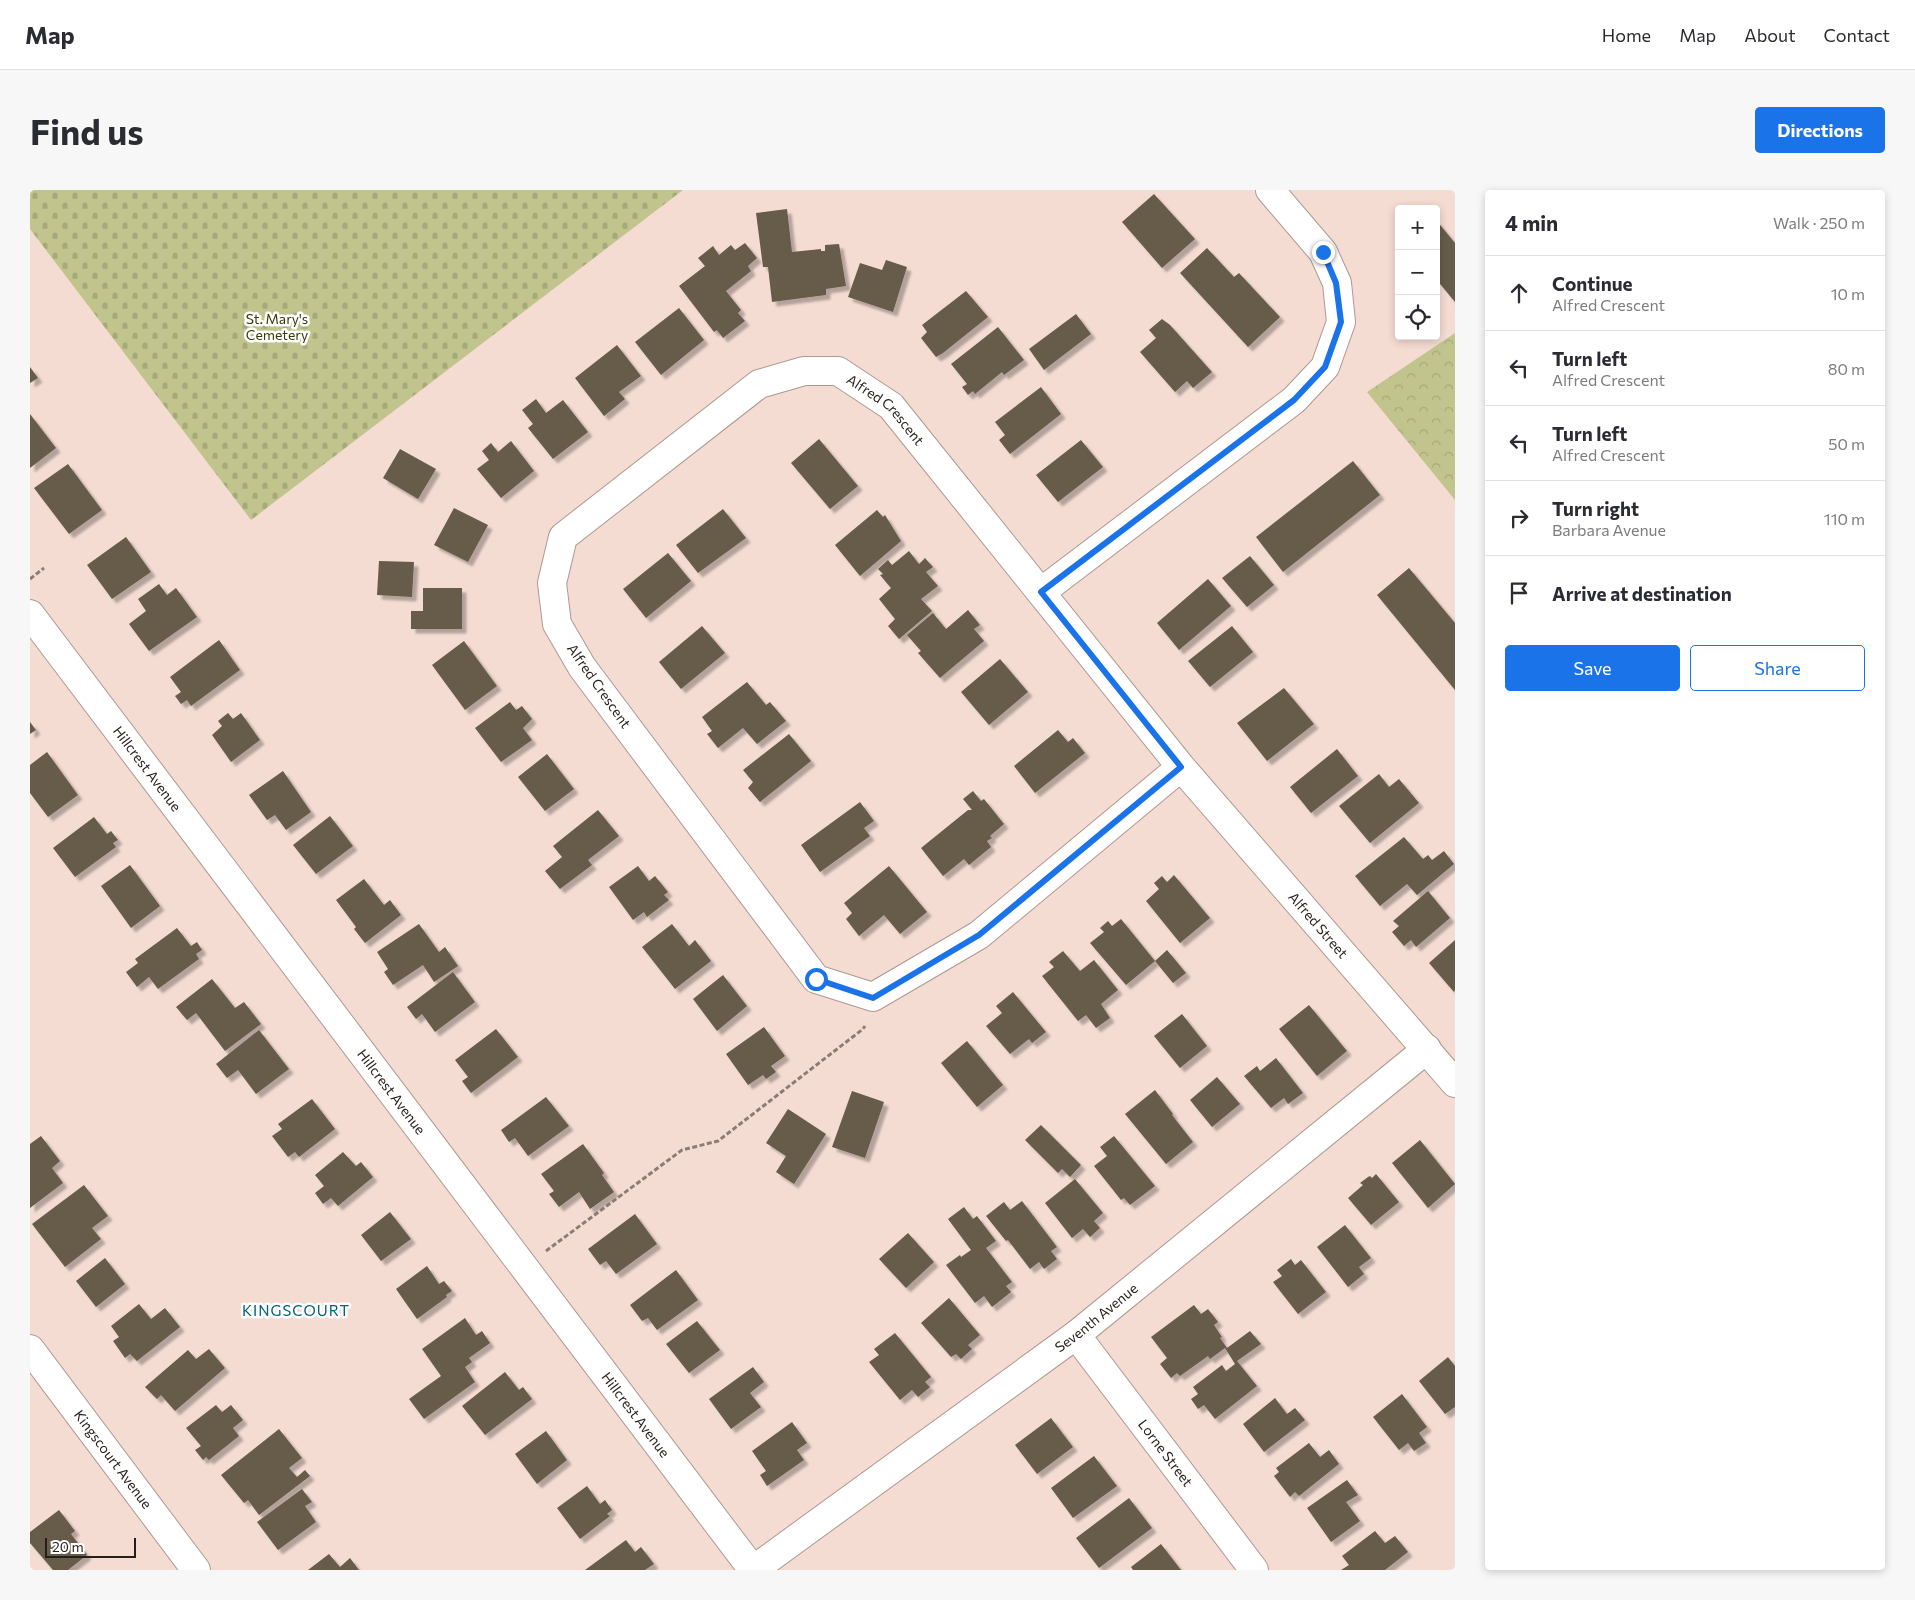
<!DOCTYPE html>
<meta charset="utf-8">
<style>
:root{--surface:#fff;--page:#f7f7f7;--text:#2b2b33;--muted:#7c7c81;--line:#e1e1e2;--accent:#1a73e8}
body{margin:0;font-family:Commissioner,sans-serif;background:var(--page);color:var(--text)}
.controls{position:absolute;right:15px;top:15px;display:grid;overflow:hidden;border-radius:5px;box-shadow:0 2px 8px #0003}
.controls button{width:45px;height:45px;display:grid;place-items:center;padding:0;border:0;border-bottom:1px solid var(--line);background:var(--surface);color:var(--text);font:25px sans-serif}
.scale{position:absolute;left:15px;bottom:12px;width:91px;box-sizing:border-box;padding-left:5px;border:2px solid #261e1a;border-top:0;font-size:14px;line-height:18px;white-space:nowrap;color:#261e1a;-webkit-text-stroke:4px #fff;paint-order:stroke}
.stop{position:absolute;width:15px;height:15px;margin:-11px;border:4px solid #1a73e8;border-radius:50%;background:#fff}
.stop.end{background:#1a73e8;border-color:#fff;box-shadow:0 1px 5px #0008}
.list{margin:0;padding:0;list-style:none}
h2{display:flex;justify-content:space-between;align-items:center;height:65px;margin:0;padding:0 20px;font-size:21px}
h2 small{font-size:16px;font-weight:400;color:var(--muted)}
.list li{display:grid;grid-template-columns:32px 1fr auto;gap:15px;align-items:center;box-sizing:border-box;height:75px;padding:0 20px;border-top:1px solid var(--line)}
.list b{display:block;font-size:19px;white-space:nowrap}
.list p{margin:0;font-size:16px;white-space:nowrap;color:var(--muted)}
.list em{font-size:16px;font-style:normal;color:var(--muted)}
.actions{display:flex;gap:10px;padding:15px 20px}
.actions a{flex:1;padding:11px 0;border:1px solid var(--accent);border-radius:5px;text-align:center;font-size:18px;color:var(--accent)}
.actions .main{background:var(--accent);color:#fff}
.icon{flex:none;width:28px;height:28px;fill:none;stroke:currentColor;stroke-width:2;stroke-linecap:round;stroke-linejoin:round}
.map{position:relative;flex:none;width:1425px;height:1380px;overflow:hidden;border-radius:5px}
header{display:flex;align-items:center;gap:30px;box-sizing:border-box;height:70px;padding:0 25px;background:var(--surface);border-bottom:1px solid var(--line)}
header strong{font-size:24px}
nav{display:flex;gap:28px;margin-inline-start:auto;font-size:18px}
.intro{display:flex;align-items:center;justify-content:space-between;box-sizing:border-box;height:120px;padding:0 30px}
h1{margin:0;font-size:35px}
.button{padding:12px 22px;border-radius:5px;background:var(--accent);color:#fff;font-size:18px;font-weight:700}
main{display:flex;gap:30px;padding:0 30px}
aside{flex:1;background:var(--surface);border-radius:5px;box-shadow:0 2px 8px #0003}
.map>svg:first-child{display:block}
.forest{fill:url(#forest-crowns)}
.cemetery{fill:url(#cemetery-stones)}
.building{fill:#665b4a;filter:url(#shadow)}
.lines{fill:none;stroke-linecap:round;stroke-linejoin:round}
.street-casing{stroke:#ae988f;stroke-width:30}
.path{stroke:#8c7c75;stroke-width:3;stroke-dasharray:5 2.5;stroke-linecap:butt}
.street{stroke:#fff;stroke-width:28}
.route{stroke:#1a73e8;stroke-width:6}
.labels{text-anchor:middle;stroke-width:5;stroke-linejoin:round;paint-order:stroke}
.park-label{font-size:14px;fill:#393a09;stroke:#fff}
.street-label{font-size:14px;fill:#261e1a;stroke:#fff}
.neighbourhood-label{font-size:15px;letter-spacing:1px;fill:#006372;stroke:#fff}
</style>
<header>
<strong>Map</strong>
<nav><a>Home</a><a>Map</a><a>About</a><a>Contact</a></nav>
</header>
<div class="intro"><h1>Find us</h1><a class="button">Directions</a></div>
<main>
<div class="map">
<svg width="1425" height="1380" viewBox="0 0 1425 1380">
<defs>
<pattern id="forest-crowns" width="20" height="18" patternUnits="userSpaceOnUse" patternTransform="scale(1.25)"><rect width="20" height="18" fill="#c1c58d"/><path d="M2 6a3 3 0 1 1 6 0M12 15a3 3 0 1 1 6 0" fill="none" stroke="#a6a979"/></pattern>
<pattern id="cemetery-stones" width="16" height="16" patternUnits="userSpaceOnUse" patternTransform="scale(1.25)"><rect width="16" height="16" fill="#c1c58d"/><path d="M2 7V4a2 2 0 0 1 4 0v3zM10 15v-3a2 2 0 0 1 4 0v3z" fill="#a6a979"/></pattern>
<filter id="shadow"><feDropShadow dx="4.5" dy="4.5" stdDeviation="1" flood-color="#0004"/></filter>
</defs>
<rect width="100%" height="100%" fill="#f4dcd3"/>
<polygon class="forest" points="1425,143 1425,310 1337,202"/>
<polygon class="cemetery" points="0,0 653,0 221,330 0,39"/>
<g class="building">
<polygon points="1124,4 1165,49 1132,78 1092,32"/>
<polygon points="757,19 762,62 791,59 791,61 795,61 795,55 809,54 816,96 796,99 796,105 742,112 738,77 733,77 726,23"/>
<polygon points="1406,30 1425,53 1425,112 1406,89"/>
<polygon points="715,53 727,68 718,76 721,81 696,101 711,120 708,123 715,131 693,148 687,140 684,142 649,96 675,76 668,68 683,56 689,65 701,55 705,60"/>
<polygon points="1177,58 1204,87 1209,83 1250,127 1218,157 1150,83"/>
<polygon points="856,70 877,77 863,122 818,107 830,73 852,80"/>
<polygon points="936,101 958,127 913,163 906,167 891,148 897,142 892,135"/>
<polygon points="649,118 674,150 631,185 605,152"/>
<polygon points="1046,124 1061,144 1014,180 999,159"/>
<polygon points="1132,129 1140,135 1182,182 1163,198 1157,191 1145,202 1110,162 1126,148 1119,140"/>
<polygon points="968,137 994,170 974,185 972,182 945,204 943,201 938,205 932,197 937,194 921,174"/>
<polygon points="587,155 611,186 589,202 595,209 574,226 545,188"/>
<polygon points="0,177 8,188 0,193"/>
<polygon points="1011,197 1031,224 980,264 969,250 975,245 965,232"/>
<polygon points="506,209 516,223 533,210 558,242 523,269 498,238 503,234 492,220"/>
<polygon points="0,224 26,258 0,278"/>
<polygon points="789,249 828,296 800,319 761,273"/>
<polygon points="1051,250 1073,277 1028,312 1006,285"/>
<polygon points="481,251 504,281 471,308 447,279 459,270 452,261 461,253 468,262"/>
<polygon points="370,259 406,279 388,309 353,288"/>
<polygon points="1323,271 1350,305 1253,382 1226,347"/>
<polygon points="38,274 72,320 39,344 4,298"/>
<polygon points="424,318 458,335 438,372 404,355"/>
<polygon points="693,319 716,348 668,383 646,355"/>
<polygon points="847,320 853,327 855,325 871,351 830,386 805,355"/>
<polygon points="96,347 121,382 82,409 57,375"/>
<polygon points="879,361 889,374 895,368 903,377 896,382 908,396 891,409 902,421 869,449 858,436 865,429 849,409 861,398 850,385 853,384 848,379 858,370 862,375"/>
<polygon points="638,363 661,391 616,428 593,399"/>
<polygon points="1220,366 1244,395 1217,417 1192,388"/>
<polygon points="349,371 384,372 382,407 347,405"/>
<polygon points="1379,378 1425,433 1425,500 1347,405"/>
<polygon points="1178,389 1201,416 1149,460 1127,433"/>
<polygon points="129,394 137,405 146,398 167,427 119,461 99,434 116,421 108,409"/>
<polygon points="393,398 432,398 432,439 381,439 381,421 393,421"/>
<polygon points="938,420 950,435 944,439 954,451 910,488 888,463 891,461 877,445 903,423 916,439"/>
<polygon points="672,436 695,463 651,499 629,472"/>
<polygon points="1202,436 1223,462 1180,497 1158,471"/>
<polygon points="189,450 210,480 161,516 157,510 151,514 145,506 151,502 140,487"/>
<polygon points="434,451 467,496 435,520 402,475"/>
<polygon points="970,469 998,502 959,535 931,502"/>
<polygon points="717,492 736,515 740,512 756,531 727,554 713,538 688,558 677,544 682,541 672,527"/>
<polygon points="1254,498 1284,534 1237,571 1207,533"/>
<polygon points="480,512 486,520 492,516 502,529 493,538 502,550 471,572 445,538"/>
<polygon points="198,523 203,529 211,523 230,550 201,572 182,545 192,536 188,531"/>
<polygon points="0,532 6,540 0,544"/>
<polygon points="1028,540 1038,552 1043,548 1055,563 1005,603 984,576"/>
<polygon points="759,544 781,571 730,612 718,598 723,592 713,580"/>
<polygon points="1307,559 1328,586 1281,623 1260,597"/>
<polygon points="17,562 48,605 18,627 0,603 0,575"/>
<polygon points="517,564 544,599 515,621 488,587"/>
<polygon points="253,581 281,622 256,640 245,625 237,630 219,605"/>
<polygon points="1349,584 1359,597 1369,589 1389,613 1340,653 1309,616"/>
<polygon points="943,601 951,611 954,609 974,634 960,646 962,648 957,651 961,657 939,675 934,669 913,686 891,658 938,620 942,620 933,609"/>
<polygon points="830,612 844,631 834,638 840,646 790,682 771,655"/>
<polygon points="568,620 589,646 558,670 562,675 530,699 515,681 532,667 523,656"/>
<polygon points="300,626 323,656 286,684 263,655"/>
<polygon points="64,627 77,644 81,641 88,650 83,653 86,657 45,687 23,658"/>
<polygon points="1374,647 1393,669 1398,665 1402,670 1414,661 1424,674 1387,705 1377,694 1350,716 1325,686"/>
<polygon points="100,675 130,716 101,738 71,696"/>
<polygon points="608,676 619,691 625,686 638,702 634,705 639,710 617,727 614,722 603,730 579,697"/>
<polygon points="859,676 897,722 870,744 854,725 829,746 816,729 822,723 814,713"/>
<polygon points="1144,685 1180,728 1150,753 1116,711 1129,699 1124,693 1132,686 1137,692"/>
<polygon points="334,689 354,715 360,710 371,725 335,753 324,739 326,737 306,710"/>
<polygon points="1398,701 1420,728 1386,757 1381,750 1374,756 1362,742 1369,736 1363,731"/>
<polygon points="1091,729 1125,771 1137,760 1156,783 1143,793 1125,771 1096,795 1060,753 1074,742 1070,738 1078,731 1082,736"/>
<polygon points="389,734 409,762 415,757 428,776 404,792 393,775 363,795 354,782 358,779 347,762"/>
<polygon points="642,734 659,756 665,750 681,771 645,799 612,757"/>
<polygon points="147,738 161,756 167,752 172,760 166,764 169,769 128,799 119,787 107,797 96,782 108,773 105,769"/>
<polygon points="1425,750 1425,800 1424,802 1399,773"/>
<polygon points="1033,761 1050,781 1064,770 1088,800 1071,814 1080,828 1066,838 1056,825 1048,831 1012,786 1024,777 1019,772"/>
<polygon points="423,782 445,812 405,842 392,824 386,829 377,817"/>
<polygon points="693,785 717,816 687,841 663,809"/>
<polygon points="182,789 205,818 214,812 231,834 195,861 166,823 157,830 146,817"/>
<polygon points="983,802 1016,842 1002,853 999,849 980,864 956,836 972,823 966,816"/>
<polygon points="1279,815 1317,861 1287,886 1249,839"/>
<polygon points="1152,824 1177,856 1150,878 1124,846"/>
<polygon points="734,837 755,866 741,876 746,882 736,889 733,885 718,895 696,864"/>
<polygon points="466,839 488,867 441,903 432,891 438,887 425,870"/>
<polygon points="229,840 259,879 226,904 208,880 197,888 186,874"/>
<polygon points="937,851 973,895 947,917 911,873"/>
<polygon points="1246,868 1273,903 1258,914 1254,908 1241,918 1214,886 1227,876 1230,881"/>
<polygon points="1187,887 1210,914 1182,937 1160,910"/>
<polygon points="1125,900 1143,924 1142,925 1163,952 1136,974 1095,924"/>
<polygon points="822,901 854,912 835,968 802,957"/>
<polygon points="516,907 539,936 498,966 485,948 479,952 471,940"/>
<polygon points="282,909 305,939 269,967 265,962 258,967 242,946 252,939 248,934"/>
<polygon points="758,919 796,944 764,994 746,982 756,966 736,953"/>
<polygon points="1011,935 1051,975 1040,987 1032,979 1028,983 995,950"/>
<polygon points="11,946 30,971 22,978 33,993 0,1018 0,954"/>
<polygon points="1084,946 1125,996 1100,1015 1094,1008 1091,1010 1064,976 1077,966 1070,957"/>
<polygon points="1390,950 1425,994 1398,1018 1362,973"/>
<polygon points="553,954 574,983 572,985 584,1002 560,1019 549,1002 529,1017 519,1004 524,1001 511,984"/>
<polygon points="313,962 326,976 331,972 343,987 308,1016 301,1008 293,1014 285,1003 294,996 285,985"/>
<polygon points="1346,984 1369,1012 1341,1035 1318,1008 1333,995 1330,993 1338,987 1340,986 1342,988"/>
<polygon points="1045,989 1073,1023 1064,1031 1070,1038 1060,1047 1053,1039 1042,1048 1015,1013"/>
<polygon points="54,995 78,1026 62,1038 71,1049 35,1077 2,1034"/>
<polygon points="992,1011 1027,1057 1021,1061 1027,1069 1014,1079 1009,1072 1000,1079 978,1050 976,1051 956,1026 974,1012 980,1020"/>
<polygon points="934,1017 943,1029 947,1026 966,1051 956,1058 982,1092 976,1096 981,1102 962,1117 954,1106 945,1113 916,1075 930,1065 931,1067 941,1060 918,1029"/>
<polygon points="360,1022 381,1049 351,1071 331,1045"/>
<polygon points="605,1024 627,1054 586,1084 576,1071 570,1075 558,1059"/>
<polygon points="1315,1035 1341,1068 1329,1077 1334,1084 1318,1097 1287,1057"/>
<polygon points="878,1043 904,1072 876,1098 849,1069"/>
<polygon points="75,1068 95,1094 66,1117 46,1091"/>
<polygon points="1261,1069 1265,1075 1271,1070 1296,1102 1268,1124 1243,1092 1252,1086 1247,1080"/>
<polygon points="397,1076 409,1094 414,1091 422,1101 416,1105 417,1107 387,1129 366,1099"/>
<polygon points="646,1080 668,1110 627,1140 618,1128 612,1131 600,1115"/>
<polygon points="919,1108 950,1145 938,1155 942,1159 931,1169 926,1164 921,1167 891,1133"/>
<polygon points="109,1114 121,1129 135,1118 150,1137 107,1171 100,1164 95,1168 83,1151 89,1147 81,1136"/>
<polygon points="1164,1115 1171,1124 1178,1119 1185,1128 1188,1132 1184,1135 1192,1147 1190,1148 1197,1158 1220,1141 1231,1154 1207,1171 1227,1196 1185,1229 1174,1215 1168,1219 1161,1209 1168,1204 1163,1197 1192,1175 1196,1181 1205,1174 1195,1158 1180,1169 1178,1166 1150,1186 1147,1183 1141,1188 1130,1174 1137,1168 1121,1147"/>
<polygon points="435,1128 446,1145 452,1141 460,1153 439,1168 442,1172 435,1177 445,1192 394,1229 379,1209 411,1186 392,1159"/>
<polygon points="667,1131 690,1160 659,1183 636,1154"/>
<polygon points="865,1143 901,1187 895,1192 900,1197 888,1207 882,1200 870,1210 839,1172 849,1165 844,1159"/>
<polygon points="179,1159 195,1178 145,1221 131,1205 127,1209 115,1197 158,1160 166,1169"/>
<polygon points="1418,1167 1425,1176 1425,1217 1415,1224 1389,1191"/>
<polygon points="723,1177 734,1192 720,1203 731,1217 701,1239 679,1209"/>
<polygon points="475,1182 489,1200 493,1197 502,1209 455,1245 432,1216"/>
<polygon points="1372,1204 1397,1237 1389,1243 1396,1253 1384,1261 1378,1253 1369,1260 1343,1227"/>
<polygon points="1245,1208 1257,1224 1265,1218 1275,1230 1234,1262 1213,1234"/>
<polygon points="186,1215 192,1222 201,1215 213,1230 203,1238 209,1246 179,1270 176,1267 173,1270 165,1260 171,1256 156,1238"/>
<polygon points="1021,1228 1043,1257 1007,1284 985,1255"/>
<polygon points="762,1232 777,1253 767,1260 774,1270 737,1296 730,1285 736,1281 722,1261"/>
<polygon points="249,1239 272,1268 259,1278 267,1287 275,1280 280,1286 229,1325 218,1310 214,1313 191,1285"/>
<polygon points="516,1241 537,1270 507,1294 485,1264"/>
<polygon points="1279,1253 1290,1267 1299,1260 1309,1274 1269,1306 1265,1302 1260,1307 1244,1286 1249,1282 1246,1278"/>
<polygon points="1064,1266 1087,1296 1043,1328 1021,1298"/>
<polygon points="1317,1290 1328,1305 1316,1312 1330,1331 1301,1352 1277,1318"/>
<polygon points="557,1296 570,1314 575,1310 582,1320 577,1324 580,1326 550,1349 527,1318"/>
<polygon points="272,1299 282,1312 275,1316 286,1332 248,1360 227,1332"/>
<polygon points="1099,1308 1122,1338 1069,1378 1046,1348"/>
<polygon points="29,1320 45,1341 41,1344 57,1365 38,1380 23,1380 0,1353 0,1342"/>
<polygon points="1345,1341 1355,1353 1365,1346 1378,1362 1355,1380 1311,1380 1319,1375 1312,1366"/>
<polygon points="596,1350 605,1362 611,1357 624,1374 615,1380 555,1380"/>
<polygon points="1131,1354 1151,1380 1103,1380 1101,1377"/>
<polygon points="299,1364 310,1377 320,1368 329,1380 278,1380"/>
</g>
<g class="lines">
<g class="street-casing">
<g id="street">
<polyline points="1011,402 1264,210 1295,177 1311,132 1307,93 1293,62 1240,0"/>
<path id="s1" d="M0 424 723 1380"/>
<path id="s2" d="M1151 577 949 745 843 807 786 789 552 477 527 434 522 393 533 347 729 194 774 181H808L861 216 1151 577 1425 893"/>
<path id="s3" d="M1046 1145 1224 1380"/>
<path id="s4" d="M0 1159 166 1380"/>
<path id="s5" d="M723 1380 1046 1145 1397 859"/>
</g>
</g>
<g class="path">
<polyline points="0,389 14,378"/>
<polyline points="516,1061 652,960 688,951 833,839 835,836"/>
</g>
<use href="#street" class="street"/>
</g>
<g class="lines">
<polyline class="route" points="786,789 843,808 949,745 1151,577 1011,402 1264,210 1295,177 1311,132 1306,93 1293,62"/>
</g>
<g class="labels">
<g class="park-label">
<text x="247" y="134">St. Mary's<tspan x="247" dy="16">Cemetery</tspan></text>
</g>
<g class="street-label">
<text dy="5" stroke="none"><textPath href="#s2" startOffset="1365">Alfred Crescent</textPath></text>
<text transform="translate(569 496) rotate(55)" y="5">Alfred Crescent</text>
<text dy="5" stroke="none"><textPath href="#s1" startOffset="194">Hillcrest Avenue</textPath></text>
<text dy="5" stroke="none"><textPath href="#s2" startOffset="2039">Alfred Street</textPath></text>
<text dy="5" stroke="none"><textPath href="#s1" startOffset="599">Hillcrest Avenue</textPath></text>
<text dy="5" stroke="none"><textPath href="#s5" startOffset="426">Seventh Avenue</textPath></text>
<text dy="5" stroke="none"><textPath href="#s1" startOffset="1004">Hillcrest Avenue</textPath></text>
<text dy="5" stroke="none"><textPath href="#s3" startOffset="148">Lorne Street</textPath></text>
<text dy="5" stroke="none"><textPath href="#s4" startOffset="138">Kingscourt Avenue</textPath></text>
</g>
<g class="neighbourhood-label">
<text x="266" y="1126">KINGSCOURT</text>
</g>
</g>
</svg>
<div class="controls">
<button>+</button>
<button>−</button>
<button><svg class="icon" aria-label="locate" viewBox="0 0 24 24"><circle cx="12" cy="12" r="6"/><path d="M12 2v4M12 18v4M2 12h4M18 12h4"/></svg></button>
</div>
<div class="scale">20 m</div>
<div class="stop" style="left:786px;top:789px"></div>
<div class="stop end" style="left:1293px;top:62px"></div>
</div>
<aside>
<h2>4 min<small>Walk · 250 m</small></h2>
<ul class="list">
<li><svg class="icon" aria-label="ahead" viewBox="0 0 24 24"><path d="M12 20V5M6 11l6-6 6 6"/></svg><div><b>Continue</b><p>Alfred Crescent</p></div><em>10 m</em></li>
<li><svg class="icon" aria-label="left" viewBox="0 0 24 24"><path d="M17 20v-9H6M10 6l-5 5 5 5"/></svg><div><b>Turn left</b><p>Alfred Crescent</p></div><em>80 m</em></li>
<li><svg class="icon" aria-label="left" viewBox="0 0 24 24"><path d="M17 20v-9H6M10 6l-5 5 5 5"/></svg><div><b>Turn left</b><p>Alfred Crescent</p></div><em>50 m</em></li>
<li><svg class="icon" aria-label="right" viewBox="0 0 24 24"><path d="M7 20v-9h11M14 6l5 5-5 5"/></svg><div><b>Turn right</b><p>Barbara Avenue</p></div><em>110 m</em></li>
<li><svg class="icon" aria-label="arrive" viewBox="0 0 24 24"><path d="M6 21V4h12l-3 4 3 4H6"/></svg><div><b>Arrive at destination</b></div></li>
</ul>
<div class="actions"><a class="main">Save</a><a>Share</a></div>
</aside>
</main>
